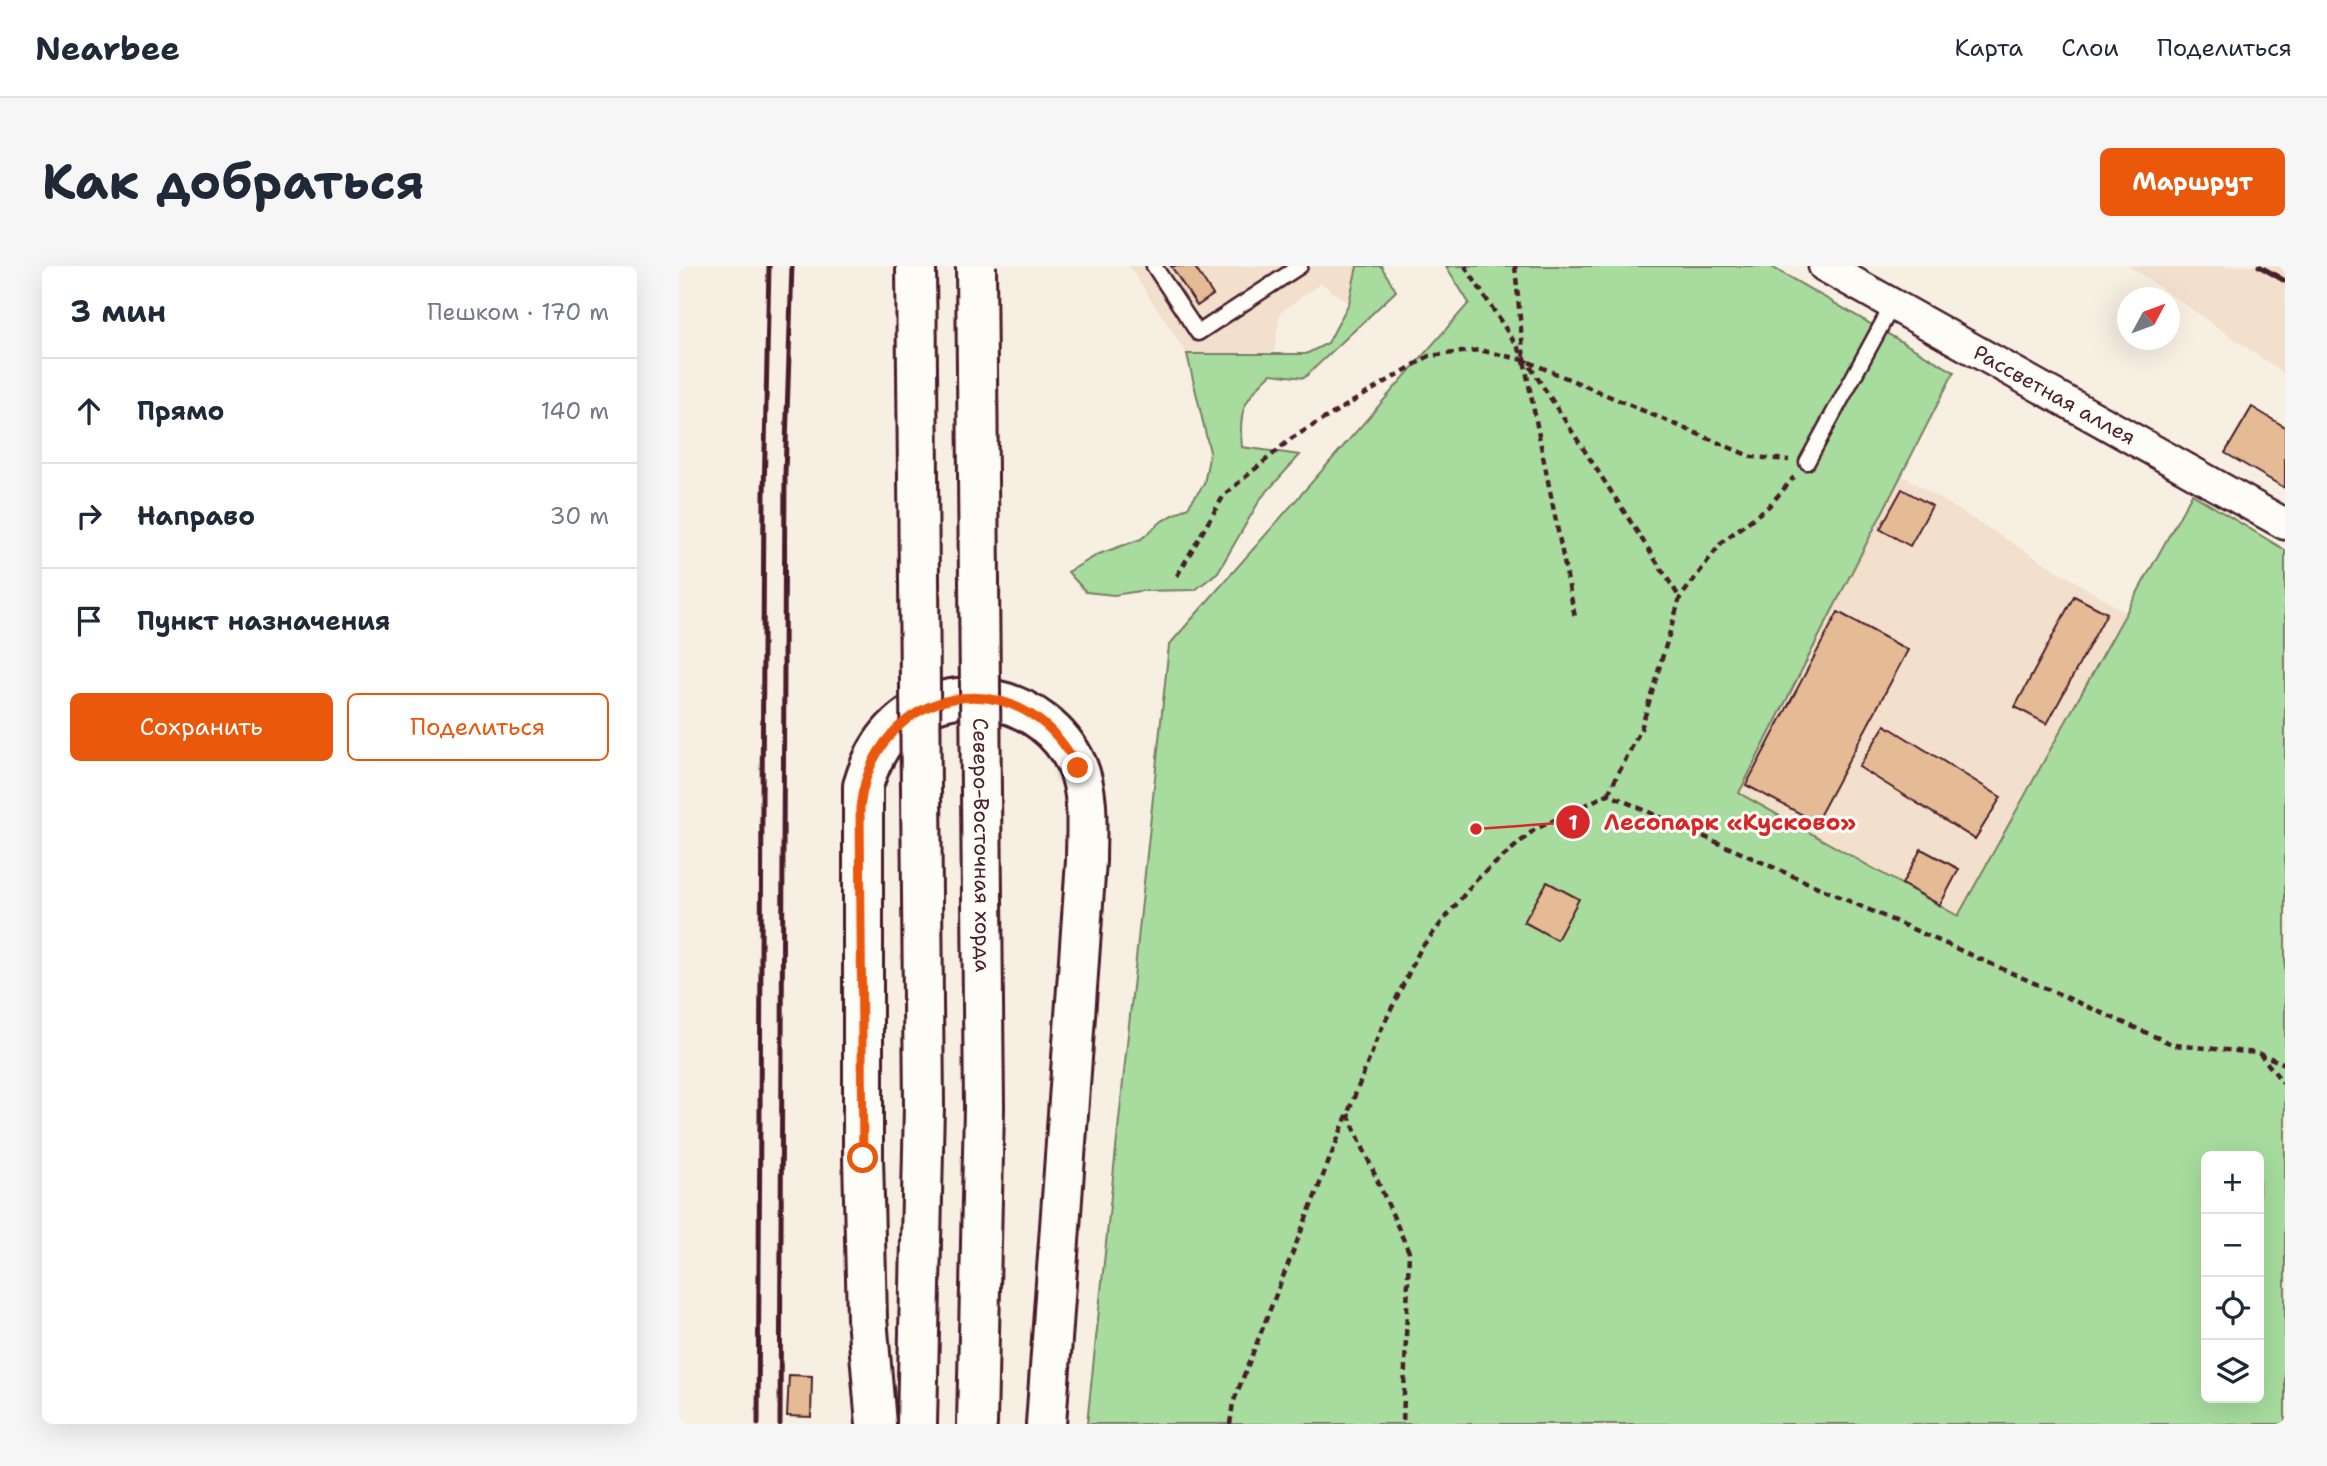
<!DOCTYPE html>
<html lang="ru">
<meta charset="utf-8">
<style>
:root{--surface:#fff;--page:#f6f6f7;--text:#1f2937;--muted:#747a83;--line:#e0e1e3;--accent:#ea580c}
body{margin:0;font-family:"Shantell Sans",sans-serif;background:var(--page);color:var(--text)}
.controls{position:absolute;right:21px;bottom:21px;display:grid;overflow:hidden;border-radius:10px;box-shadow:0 7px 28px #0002}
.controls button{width:63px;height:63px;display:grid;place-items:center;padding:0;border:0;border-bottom:2px solid var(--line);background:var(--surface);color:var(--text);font:35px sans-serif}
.compass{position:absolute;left:1438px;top:21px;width:63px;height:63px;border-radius:50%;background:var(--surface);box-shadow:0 7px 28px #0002;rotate:49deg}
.stop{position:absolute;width:21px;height:21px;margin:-16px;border:5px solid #ea580c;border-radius:50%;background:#fff}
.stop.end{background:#ea580c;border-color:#fff;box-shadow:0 2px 7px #0008}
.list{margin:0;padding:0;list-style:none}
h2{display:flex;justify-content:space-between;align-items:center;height:91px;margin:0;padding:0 28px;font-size:30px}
h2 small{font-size:23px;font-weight:400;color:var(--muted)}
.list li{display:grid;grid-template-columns:46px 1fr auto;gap:21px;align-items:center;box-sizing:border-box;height:105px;padding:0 28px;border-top:2px solid var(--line)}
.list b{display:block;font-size:26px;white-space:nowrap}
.list em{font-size:23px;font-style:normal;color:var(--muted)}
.actions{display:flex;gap:14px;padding:21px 28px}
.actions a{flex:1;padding:16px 0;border:2px solid var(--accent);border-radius:10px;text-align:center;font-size:24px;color:var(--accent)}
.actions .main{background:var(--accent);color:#fff}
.icon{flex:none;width:38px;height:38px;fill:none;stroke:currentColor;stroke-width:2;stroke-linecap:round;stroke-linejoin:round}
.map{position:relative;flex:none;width:1606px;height:1158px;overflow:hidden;border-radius:10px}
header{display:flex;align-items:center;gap:42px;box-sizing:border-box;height:98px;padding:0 35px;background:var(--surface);border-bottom:2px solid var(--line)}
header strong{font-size:33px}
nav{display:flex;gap:38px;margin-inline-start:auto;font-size:24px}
.intro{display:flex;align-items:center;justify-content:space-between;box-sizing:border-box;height:168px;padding:0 42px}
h1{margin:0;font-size:49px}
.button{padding:18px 32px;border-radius:10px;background:var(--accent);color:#fff;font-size:24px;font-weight:700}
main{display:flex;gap:42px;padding:0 42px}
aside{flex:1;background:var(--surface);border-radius:10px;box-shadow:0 7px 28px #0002}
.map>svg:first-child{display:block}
.built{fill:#f2dfcc}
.green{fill:#a7dc9e;stroke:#787e64;stroke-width:2;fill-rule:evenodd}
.building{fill:#e5bb95;stroke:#4a1f2b;stroke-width:2}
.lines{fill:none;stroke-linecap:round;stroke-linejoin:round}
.lane-casing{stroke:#4a1f2b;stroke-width:19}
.street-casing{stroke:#4a1f2b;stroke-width:35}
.secondary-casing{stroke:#4a1f2b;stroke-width:44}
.primary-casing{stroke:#4a1f2b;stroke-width:44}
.path{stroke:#4a1f2b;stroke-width:4.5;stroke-dasharray:7 5;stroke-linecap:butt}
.lane{stroke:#fdfcf7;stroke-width:14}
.street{stroke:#fdfcf7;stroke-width:30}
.secondary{stroke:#fdfcf7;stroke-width:38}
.primary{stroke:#fdfcf7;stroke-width:38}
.rail{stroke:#4a1f2b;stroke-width:5}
.primary-bridge-casing{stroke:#4a1f2b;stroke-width:44;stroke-linecap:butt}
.primary-bridge{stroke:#fdfcf7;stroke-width:38}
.route{stroke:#ea580c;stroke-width:9}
.labels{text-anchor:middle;stroke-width:6;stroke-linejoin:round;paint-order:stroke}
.street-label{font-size:21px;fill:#4a1f2b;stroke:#fdfcf7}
.leader{fill:none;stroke:#d62828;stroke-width:2.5}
.callout-dot{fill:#d62828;stroke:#fdfcf7;stroke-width:2.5}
.mark-label{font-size:21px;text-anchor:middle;font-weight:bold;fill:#fff}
.callout-label{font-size:23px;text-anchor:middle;font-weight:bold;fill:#d62828;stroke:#fdfcf7;stroke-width:6;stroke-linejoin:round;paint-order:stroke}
</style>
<header>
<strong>Nearbee</strong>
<nav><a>Карта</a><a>Слои</a><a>Поделиться</a></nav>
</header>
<div class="intro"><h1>Как добраться</h1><a class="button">Маршрут</a></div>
<main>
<aside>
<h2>3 мин<small>Пешком · 170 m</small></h2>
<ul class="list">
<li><svg class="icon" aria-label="ahead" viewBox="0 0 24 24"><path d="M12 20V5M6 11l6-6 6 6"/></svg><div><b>Прямо</b></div><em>140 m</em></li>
<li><svg class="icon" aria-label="right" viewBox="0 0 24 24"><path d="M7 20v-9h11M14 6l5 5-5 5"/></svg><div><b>Направо</b></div><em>30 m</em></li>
<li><svg class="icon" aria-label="arrive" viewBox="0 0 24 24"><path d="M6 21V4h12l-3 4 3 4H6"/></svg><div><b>Пункт назначения</b></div></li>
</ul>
<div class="actions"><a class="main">Сохранить</a><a>Поделиться</a></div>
</aside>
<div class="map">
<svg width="1606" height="1158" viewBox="0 0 1606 1158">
<rect width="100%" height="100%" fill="#f8efe3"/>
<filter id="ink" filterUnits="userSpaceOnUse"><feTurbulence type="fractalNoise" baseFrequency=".0143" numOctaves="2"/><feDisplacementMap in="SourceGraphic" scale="14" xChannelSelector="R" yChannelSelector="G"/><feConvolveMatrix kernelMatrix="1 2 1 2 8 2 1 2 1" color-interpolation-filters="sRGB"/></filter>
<g filter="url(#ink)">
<g class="built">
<polygon points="450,0 678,0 670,37 642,17 601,47 595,86 508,88"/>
<polygon points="1450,0 1606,0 1606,108"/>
<polygon points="1221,208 1446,346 1279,650 1060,527"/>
</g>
<g class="green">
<path d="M678 0H702L717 25 625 112 592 108C565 133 559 145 563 181L621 189 582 232 539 306 516 324 461 325 435 329 407 326 389 306 420 288 462 273 483 255 509 241 525 218 531 186 508 88H627L649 77 670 37Z"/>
<path d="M767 0H1091L1275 106 1060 527 1279 650 1513 228 1606 284V1158H408L490 379 790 37ZM1527 890H1580V1132H1527Z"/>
</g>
<g class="building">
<polygon points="492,0 515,0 534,29 518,40"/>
<polygon points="1573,141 1606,161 1606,222 1546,187"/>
<polygon points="1223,223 1253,240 1231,280 1201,263"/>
<polygon points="1395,330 1428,347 1368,458 1336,441"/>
<polygon points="1159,346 1229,384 1137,556 1067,519"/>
<polygon points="1206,459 1322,531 1296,573 1180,501"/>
<polygon points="1242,583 1280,603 1261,639 1223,618"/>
<polygon points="868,616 900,633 878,674 845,656"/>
<polygon points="110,1109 133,1110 132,1151 108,1150"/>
</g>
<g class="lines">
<g class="lane-casing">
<g id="lane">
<polyline points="475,0 519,67 621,0"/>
<polyline points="1128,196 1214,38"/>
</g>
</g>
<g class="street-casing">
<g id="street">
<path id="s1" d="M1145 0 1606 258"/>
</g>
</g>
<g class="secondary-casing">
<path id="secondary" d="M197 1158 188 1052 184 892V520C190 499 199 480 214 464 270 406 366 430 398 499 411 529 407 564 407 595L367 1158"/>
</g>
<g class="primary-casing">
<g id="primary">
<polyline points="238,1158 245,839"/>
<polyline points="298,1158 305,842"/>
</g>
</g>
<g class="path">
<polyline points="786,0 1001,332"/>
<polyline points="836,0 845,94 896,351"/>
<polyline points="498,310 545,229 613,172 750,90 800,84 845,94 1073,191 1110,194"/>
<polyline points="929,528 962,463 1001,332 1043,276 1090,240 1115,211"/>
<polyline points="1580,787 1606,819"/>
<polyline points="669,848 730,986 724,1158"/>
<polyline points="551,1158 554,1137 701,766 742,682 797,614 855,564 929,528 1495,779 1579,787 1606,798"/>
</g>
<use href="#lane" class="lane"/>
<use href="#street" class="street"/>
<use href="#secondary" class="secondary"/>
<use href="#primary" class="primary"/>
<g class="rail">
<polyline points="1580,0 1606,15"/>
<polyline points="79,1158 85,229 90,0"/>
<polyline points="101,1158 106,208 113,0"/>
</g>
<g class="primary-bridge-casing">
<g id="primary-bridge">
<polyline points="237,0 245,839"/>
<path id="s2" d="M297 0 305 842"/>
</g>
</g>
<use href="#primary-bridge" class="primary-bridge"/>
</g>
</g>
<g class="lines" filter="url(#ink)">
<path class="route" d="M184 892 181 542C195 417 343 390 399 502"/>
</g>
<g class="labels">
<g class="street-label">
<text dy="7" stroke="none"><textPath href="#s1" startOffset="264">Рассветная аллея</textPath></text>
<text dy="7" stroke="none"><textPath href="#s2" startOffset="579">Северо-Восточная хорда</textPath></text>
</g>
</g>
<path class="leader" d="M797 563L894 556"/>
<g class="callout-dot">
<circle cx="797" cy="563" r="7"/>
<circle cx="894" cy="556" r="18"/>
</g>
<g class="mark-label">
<text x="894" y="564">1</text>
</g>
<g class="callout-label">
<text x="1051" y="564">Лесопарк «Кусково»</text>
</g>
</svg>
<div class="controls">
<button>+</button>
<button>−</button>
<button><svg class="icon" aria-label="locate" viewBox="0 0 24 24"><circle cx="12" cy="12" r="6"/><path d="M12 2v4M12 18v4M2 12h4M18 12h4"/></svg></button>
<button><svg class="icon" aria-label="layers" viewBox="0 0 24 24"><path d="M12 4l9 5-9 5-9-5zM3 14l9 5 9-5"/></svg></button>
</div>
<svg class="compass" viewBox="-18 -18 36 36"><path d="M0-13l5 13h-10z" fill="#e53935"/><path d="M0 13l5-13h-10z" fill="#747a83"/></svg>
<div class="stop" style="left:184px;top:892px"></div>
<div class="stop end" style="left:399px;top:502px"></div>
</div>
</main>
